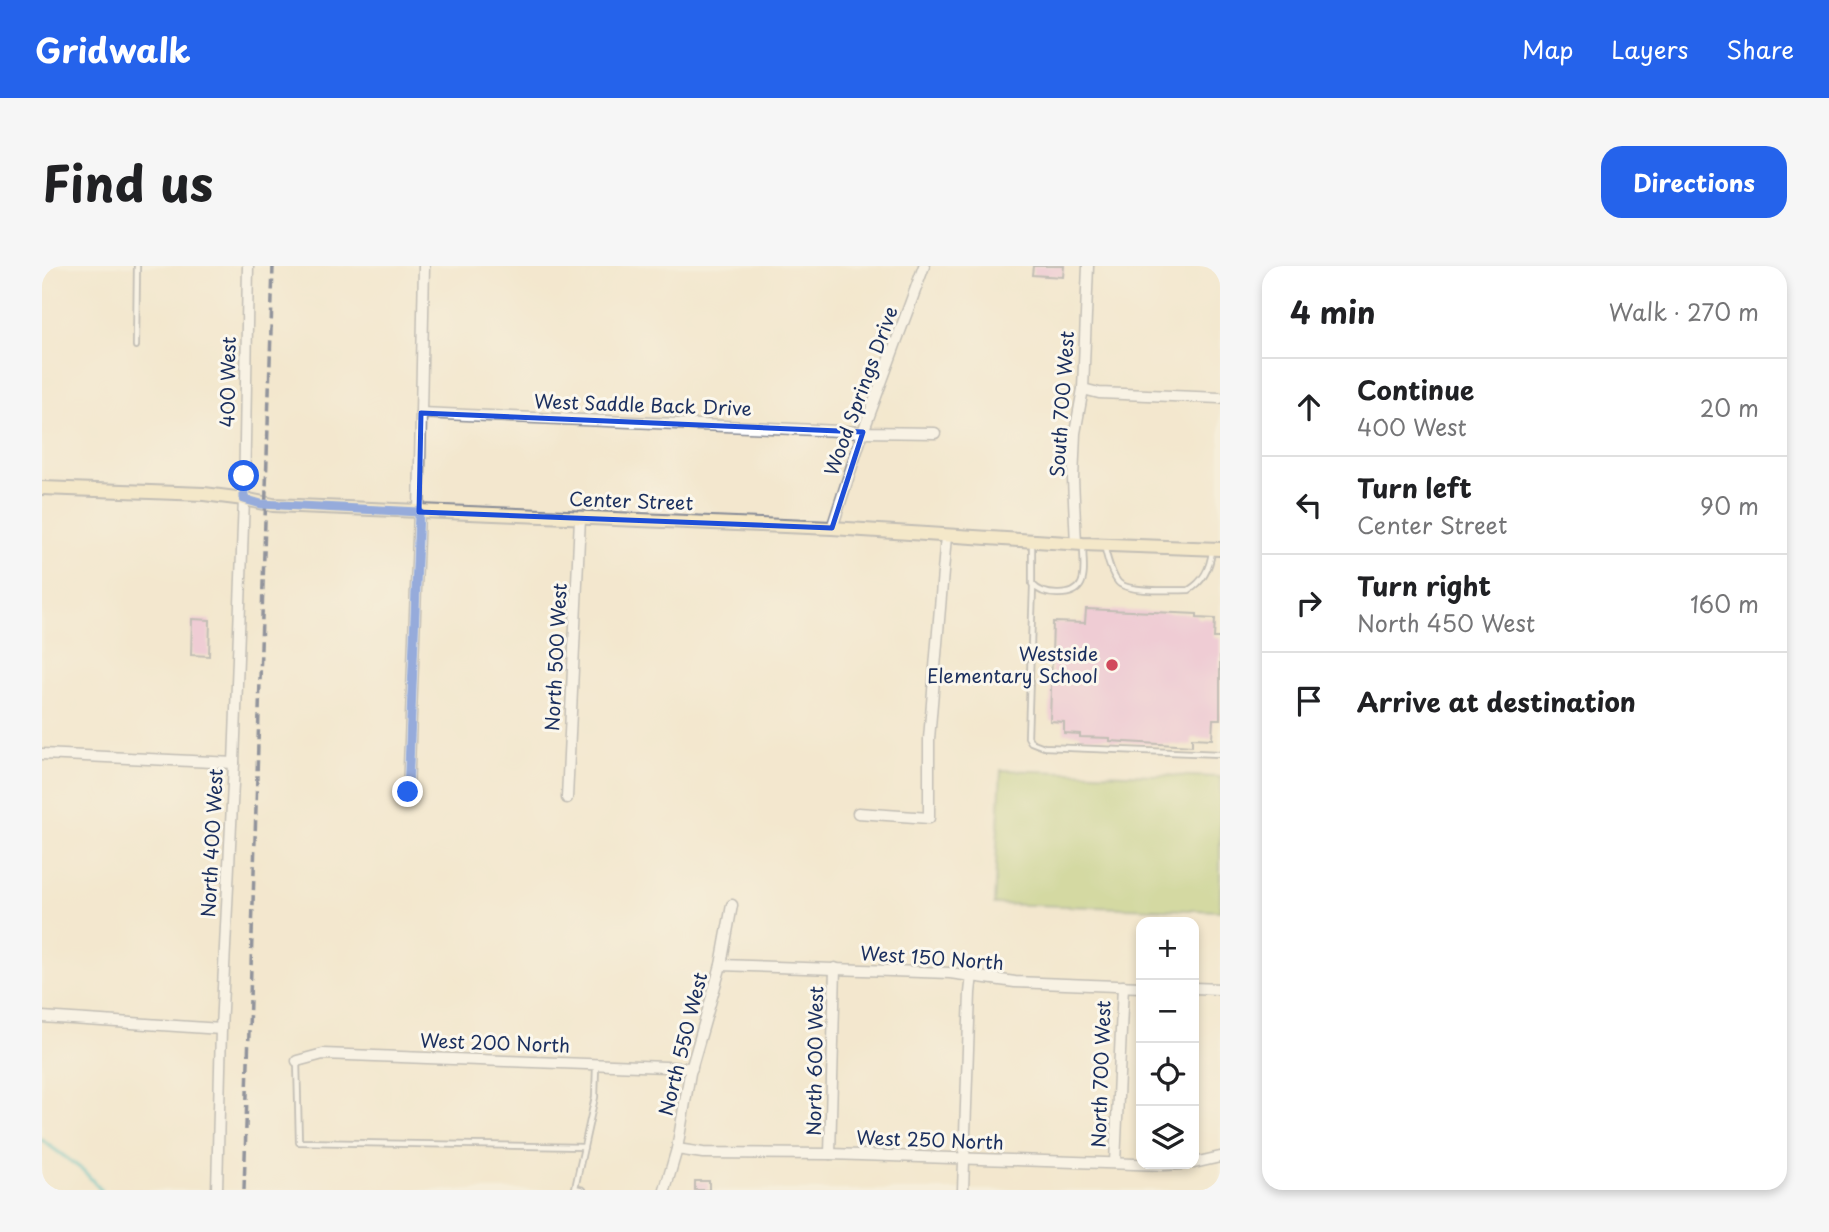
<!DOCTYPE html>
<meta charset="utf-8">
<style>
:root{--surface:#fff;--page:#f6f6f6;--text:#202124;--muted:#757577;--line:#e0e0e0;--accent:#2563eb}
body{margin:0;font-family:"Playpen Sans",sans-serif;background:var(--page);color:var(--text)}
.controls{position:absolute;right:21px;bottom:21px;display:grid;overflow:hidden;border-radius:14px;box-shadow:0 4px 10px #0003}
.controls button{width:63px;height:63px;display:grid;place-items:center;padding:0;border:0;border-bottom:2px solid var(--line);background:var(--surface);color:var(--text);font:35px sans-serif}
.stop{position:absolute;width:21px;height:21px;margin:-16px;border:5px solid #2563eb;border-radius:50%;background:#fff}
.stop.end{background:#2563eb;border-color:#fff;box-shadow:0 2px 7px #0008}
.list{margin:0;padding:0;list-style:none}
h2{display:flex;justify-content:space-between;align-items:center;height:91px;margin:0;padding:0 28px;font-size:30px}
h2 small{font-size:23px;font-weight:400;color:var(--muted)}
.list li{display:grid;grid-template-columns:46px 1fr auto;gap:21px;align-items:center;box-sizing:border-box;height:98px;padding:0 28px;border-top:2px solid var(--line)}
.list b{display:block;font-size:26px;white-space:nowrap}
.list p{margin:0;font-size:23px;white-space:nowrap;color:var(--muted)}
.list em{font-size:23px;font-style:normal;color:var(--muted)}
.icon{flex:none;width:38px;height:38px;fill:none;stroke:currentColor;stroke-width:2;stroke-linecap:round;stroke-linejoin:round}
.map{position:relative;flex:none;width:1178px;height:924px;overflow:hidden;border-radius:21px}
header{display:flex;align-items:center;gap:42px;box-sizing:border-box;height:98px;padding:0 35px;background:var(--accent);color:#fff}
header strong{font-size:33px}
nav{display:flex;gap:38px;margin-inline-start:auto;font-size:24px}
.intro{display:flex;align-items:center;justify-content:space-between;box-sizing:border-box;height:168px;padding:0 42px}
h1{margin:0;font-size:49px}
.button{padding:18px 32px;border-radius:21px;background:var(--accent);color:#fff;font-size:24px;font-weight:700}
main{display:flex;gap:42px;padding:0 42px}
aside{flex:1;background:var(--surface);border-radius:21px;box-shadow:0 4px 10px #0003}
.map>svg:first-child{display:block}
.green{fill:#afc86e;stroke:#657c66;stroke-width:2}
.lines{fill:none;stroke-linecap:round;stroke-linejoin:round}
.stream{stroke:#4bbac0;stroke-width:3.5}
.building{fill:#eaabdc}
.lane-casing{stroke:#878b96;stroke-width:8}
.street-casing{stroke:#878b96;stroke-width:13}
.secondary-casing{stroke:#878b96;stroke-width:16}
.lane{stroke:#fff;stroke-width:4.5}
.street{stroke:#fff;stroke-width:10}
.secondary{stroke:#f7e8c3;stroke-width:12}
.rail{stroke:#1b2f5e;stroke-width:3.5;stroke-dasharray:10 5;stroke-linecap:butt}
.route{stroke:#2563eb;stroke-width:9}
.marked{fill:none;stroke:#1d4ed8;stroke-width:5;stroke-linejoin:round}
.poi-dot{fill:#d1495b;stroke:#fbf7ec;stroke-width:2.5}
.labels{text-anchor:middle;stroke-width:6;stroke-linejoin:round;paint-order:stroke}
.street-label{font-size:19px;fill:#1b2f5e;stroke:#fbf7ec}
.poi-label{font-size:19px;fill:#1b2f5e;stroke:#fbf7ec;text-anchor:end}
</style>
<header>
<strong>Gridwalk</strong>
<nav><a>Map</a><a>Layers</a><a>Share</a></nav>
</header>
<div class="intro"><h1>Find us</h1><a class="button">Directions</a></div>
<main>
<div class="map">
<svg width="1178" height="924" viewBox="0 0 1178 924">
<rect width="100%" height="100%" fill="#fbf7ec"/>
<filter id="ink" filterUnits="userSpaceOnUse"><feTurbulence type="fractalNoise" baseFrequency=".0143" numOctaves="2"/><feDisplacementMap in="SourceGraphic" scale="14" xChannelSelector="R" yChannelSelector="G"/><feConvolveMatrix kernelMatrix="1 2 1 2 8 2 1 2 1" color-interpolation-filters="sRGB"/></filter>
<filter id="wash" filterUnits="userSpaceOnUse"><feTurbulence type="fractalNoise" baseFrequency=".00686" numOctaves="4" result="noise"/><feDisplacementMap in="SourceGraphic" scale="28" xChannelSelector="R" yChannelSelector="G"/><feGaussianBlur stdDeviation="1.57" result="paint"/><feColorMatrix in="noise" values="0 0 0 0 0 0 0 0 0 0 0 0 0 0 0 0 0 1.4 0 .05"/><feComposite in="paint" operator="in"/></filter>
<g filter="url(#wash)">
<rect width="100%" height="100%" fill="#f3e7ce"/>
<polygon class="green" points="959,504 1178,511 1178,645 952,638"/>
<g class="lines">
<polyline class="stream" points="0,874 42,905 59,924"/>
</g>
<g id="blocks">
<g class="building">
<polygon points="991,0 1022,0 1021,11 990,9"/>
<polygon points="1044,343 1155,348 1155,352 1173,353 1172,372 1178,372 1178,453 1171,453 1170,473 1150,472 1150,480 1068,475 1068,472 1038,471 1038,468 1022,467 1022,456 1008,455 1011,356 1043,357"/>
<polygon points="150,353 168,354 167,390 149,389"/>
<rect x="653" y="915" width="14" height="9"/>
</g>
</g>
</g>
<g filter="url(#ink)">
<use href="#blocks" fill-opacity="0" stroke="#878b96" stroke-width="2"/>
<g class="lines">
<g class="lane-casing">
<g id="lane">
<polyline points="94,80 95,0"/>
<path d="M990 276V318C997 326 1005 328 1015 328 1049 329 1041 304 1041 279"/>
<path d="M1062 279C1065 291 1068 306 1076 316 1085 327 1132 324 1147 324 1162 315 1168 302 1170 285"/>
<polyline points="991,320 986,471 989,476 1002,481 1178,488"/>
<polyline points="255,795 257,876 542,881"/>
<polyline points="541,924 533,922 553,831 554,801"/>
</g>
</g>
<g class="street-casing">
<g id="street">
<polyline points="1041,123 1057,127 1178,132"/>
<polyline points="379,147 821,166 893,167"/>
<polyline points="790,262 821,166 882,0"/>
<polyline points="1034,278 1031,213 1033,167 1041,123 1046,0"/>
<polyline points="0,488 192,497"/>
<polyline points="366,526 377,246 382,0"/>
<polyline points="525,532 538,252"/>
<polyline points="816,547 887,552 887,473 904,270"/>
<polyline points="679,699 908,707 973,716 1099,721"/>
<polyline points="1152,722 1178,723"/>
<polyline points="0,751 179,763"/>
<polyline points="255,795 281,788 650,802"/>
<polyline points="635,883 661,887 788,888 1122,899 1140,898"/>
<polyline points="788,888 793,702"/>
<polyline points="1073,897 1081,720"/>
<polyline points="1152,897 1178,891"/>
<polyline points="175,924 179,763 192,497 202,233 206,0"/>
<polyline points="623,924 635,883 648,807 679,699 690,639"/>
<polyline points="921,924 928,727 930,709"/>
</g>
</g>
<g class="secondary-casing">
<polyline id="secondary" points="0,222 162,228 202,233 231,239 790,262 1041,278 1178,283"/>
</g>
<use href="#lane" class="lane"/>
<use href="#street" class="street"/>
<use href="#secondary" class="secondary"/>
<polyline class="rail" points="202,924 231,0"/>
</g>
</g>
<g class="lines" filter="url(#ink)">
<polyline class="route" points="202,210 202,233 219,238 377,246 366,526"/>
</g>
<path d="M0 0H1178V924H0ZM379 147 821 166 790 262 377 246Z" fill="#f3e7ce" fill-opacity=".55" fill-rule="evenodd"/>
<path class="marked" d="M379 147 821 166 790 262 377 246Z"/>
<circle class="poi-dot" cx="1070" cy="399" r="7"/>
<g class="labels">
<g class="street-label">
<text transform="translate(186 116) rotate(-89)" y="7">400 West</text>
<text transform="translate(819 125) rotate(-70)" y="7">Wood Springs Drive</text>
<text transform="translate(1020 138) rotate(-86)" y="7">South 700 West</text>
<text transform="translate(601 139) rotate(2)" y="7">West Saddle Back Drive</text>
<text transform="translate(589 235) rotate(2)" y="7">Center Street</text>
<text transform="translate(514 391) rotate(-87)" y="7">North 500 West</text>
<text transform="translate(170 577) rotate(-87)" y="7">North 400 West</text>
<text transform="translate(890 692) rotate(4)" y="7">West 150 North</text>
<text transform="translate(453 777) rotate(2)" y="7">West 200 North</text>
<text transform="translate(641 778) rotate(-76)" y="7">North 550 West</text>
<text transform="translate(773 795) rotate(-89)" y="7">North 600 West</text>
<text transform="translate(1059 808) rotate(-88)" y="7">North 700 West</text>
<text transform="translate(888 874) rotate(2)" y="7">West 250 North</text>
</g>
<g class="poi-label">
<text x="1056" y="395">Westside<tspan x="1056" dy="22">Elementary School</tspan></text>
</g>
</g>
</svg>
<div class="controls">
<button>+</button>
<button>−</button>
<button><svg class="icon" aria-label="locate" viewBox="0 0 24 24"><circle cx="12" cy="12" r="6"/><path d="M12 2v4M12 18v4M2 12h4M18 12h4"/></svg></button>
<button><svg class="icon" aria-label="layers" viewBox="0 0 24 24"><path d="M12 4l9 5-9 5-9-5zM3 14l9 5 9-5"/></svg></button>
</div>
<div class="stop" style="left:202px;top:210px"></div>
<div class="stop end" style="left:366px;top:526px"></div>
</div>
<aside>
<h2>4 min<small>Walk · 270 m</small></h2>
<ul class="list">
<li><svg class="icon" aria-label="ahead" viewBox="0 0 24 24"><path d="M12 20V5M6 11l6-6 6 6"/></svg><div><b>Continue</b><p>400 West</p></div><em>20 m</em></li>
<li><svg class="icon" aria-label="left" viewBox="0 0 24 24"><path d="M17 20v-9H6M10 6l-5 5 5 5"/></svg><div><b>Turn left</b><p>Center Street</p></div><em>90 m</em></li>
<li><svg class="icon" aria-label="right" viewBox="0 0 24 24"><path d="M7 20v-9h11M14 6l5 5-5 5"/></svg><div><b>Turn right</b><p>North 450 West</p></div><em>160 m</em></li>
<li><svg class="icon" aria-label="arrive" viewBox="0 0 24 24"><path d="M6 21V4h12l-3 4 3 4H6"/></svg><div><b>Arrive at destination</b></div></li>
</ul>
</aside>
</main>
